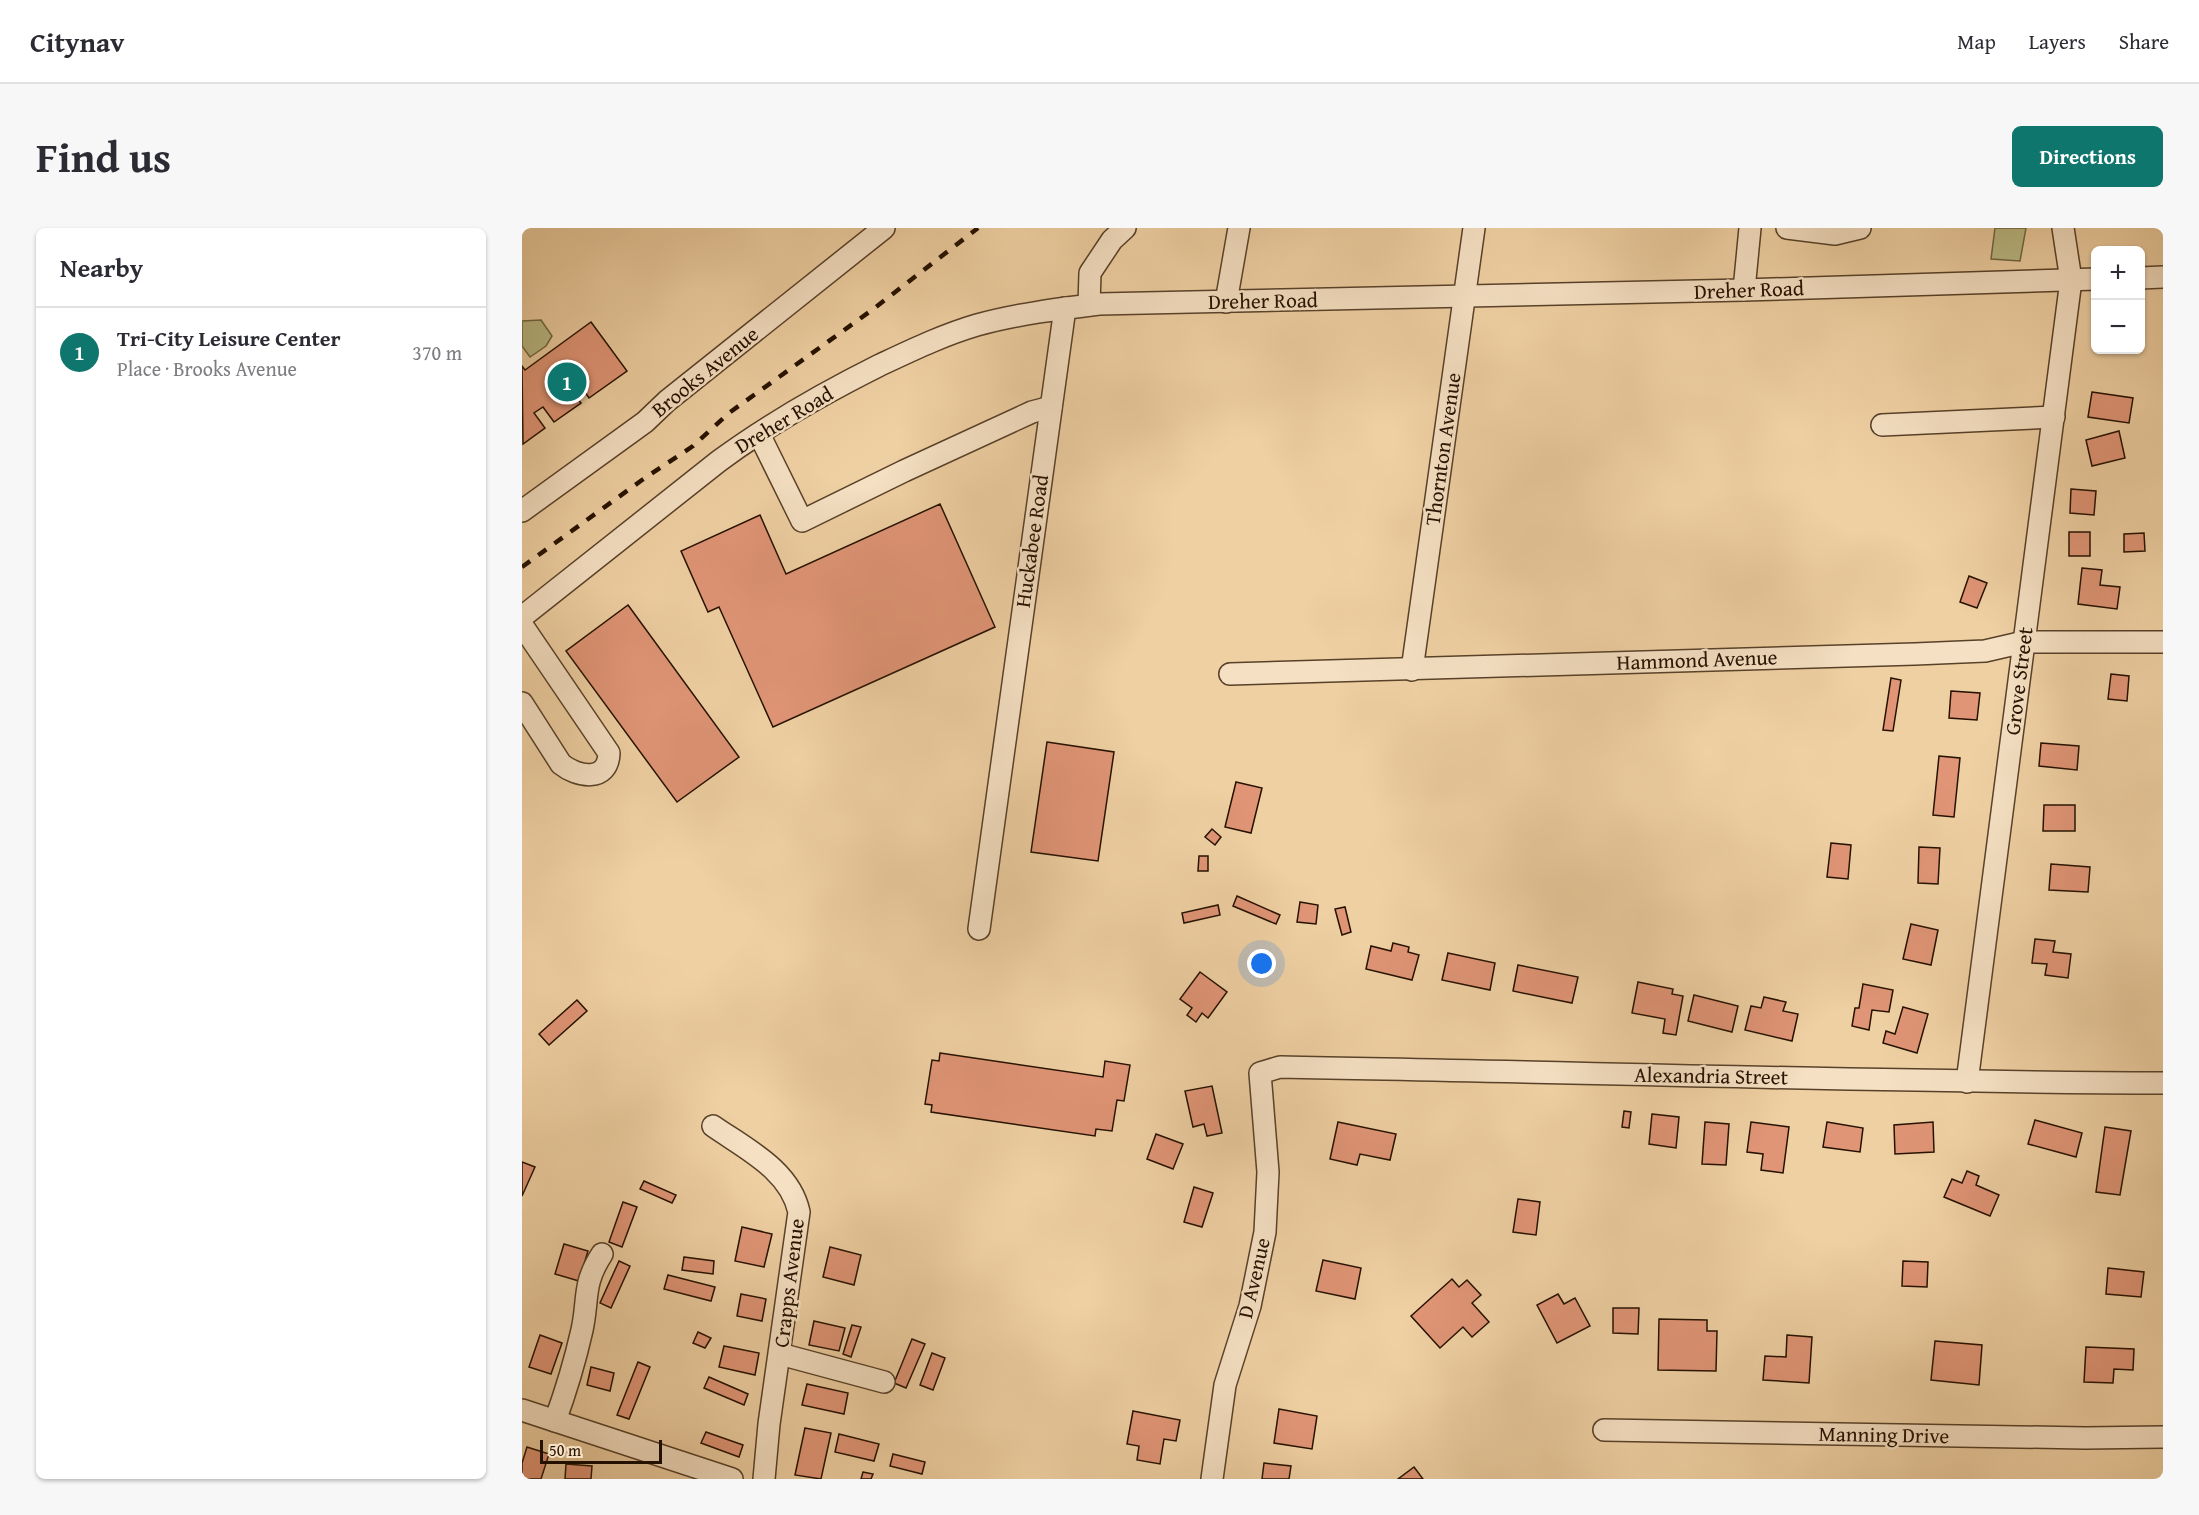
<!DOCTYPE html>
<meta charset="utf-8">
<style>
:root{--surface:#fff;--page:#f7f7f7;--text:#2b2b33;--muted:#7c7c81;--line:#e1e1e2;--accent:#0f766e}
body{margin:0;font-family:"Gentium Book Plus",serif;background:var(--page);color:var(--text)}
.controls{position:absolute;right:18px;top:18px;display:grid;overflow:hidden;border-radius:9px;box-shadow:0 2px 4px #0004}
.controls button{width:54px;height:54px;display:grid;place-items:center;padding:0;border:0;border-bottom:2px solid var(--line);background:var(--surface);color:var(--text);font:30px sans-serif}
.scale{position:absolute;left:18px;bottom:15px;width:122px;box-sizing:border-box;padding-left:6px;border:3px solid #251100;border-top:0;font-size:16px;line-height:21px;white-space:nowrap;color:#251100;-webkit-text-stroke:4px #f5e0c3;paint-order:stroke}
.you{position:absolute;left:740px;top:736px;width:21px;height:21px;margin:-15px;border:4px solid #fff;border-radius:50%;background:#1a73e8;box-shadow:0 0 0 9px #1a73e833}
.badge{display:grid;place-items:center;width:39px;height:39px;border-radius:50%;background:var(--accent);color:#fff;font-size:20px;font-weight:700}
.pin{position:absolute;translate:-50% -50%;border:3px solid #fff;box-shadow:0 2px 6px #0006}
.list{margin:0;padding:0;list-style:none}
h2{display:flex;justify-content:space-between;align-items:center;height:78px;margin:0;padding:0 24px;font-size:26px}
h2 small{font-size:20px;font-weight:400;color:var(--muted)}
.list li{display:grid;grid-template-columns:39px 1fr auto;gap:18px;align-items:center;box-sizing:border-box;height:90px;padding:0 24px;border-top:2px solid var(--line)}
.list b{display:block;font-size:22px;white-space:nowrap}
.list p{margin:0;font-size:20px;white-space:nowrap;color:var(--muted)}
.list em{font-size:20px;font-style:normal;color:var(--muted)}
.map{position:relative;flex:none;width:1641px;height:1251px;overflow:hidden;border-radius:9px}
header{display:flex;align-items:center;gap:36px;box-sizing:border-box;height:84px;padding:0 30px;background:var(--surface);border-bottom:2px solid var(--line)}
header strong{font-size:28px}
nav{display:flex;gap:33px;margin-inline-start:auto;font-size:21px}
.intro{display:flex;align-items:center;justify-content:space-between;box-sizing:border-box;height:144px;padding:0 36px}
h1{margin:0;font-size:42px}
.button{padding:15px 27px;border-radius:9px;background:var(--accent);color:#fff;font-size:21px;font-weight:700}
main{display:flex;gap:36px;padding:0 36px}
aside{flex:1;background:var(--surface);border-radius:9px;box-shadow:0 2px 4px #0004}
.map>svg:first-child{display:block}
.green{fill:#babb85;stroke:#706642;stroke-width:1.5}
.building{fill:#e09576;stroke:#251100;stroke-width:1.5}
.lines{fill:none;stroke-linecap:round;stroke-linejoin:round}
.minor-casing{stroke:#584129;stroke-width:24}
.minor{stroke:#f5e0c3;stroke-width:21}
.rail{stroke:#251100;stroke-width:4.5;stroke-dasharray:10 10;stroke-linecap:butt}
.labels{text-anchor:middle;stroke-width:5;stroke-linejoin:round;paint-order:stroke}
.street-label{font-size:21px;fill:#251100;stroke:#f5e0c3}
</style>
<header>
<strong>Citynav</strong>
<nav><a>Map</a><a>Layers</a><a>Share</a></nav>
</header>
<div class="intro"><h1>Find us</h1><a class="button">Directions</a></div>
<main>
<aside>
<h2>Nearby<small></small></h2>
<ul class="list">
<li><span class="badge">1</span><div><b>Tri-City Leisure Center</b><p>Place · Brooks Avenue</p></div><em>370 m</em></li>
</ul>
</aside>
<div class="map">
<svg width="1641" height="1251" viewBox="0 0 1641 1251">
<rect width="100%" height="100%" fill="#efd0a3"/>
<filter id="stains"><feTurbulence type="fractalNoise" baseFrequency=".00333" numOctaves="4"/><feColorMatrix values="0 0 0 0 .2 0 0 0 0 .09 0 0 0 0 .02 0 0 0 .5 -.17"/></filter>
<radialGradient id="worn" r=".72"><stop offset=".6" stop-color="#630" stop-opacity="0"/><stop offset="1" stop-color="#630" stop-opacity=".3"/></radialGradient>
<g class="green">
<polygon points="1473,0 1504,0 1498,33 1469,31"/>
<polygon points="19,92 30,108 24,118 8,129 0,118 0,93"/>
</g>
<g class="building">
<polygon points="69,94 105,143 67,170 63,164 55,170 59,175 32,194 21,179 12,185 23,200 1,216 0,138 3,142"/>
<polygon points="1570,164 1611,170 1607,195 1566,189"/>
<polygon points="1597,203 1603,230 1570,238 1564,212"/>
<polygon points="1549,261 1574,263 1572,287 1548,285"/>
<polygon points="418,276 473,399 251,499 197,379 186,384 159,323 238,287 264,346"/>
<rect x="1547" y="304" width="21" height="24"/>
<polygon points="1622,305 1623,323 1602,324 1602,306"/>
<polygon points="1560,340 1580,342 1578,357 1598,359 1595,381 1556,376"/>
<polygon points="1447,348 1465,355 1455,380 1438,374"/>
<polygon points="106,377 217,529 155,574 44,423"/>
<polygon points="1589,446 1607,448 1605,473 1586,471"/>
<polygon points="1369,450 1379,452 1371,503 1361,502"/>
<polygon points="1429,463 1458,465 1455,492 1427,490"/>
<polygon points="525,514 592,524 576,633 509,624"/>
<polygon points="1519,515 1557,518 1555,542 1517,538"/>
<polygon points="1417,528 1438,530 1432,589 1411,587"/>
<polygon points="714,554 740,560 729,605 703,599"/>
<polygon points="1522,577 1553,577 1553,603 1521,603"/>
<polygon points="690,601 699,609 693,617 683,609"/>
<polygon points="1309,615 1329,617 1326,651 1305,649"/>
<polygon points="1397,619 1418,620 1416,656 1396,655"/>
<polygon points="677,628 686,628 686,643 676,643"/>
<polygon points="1529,636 1568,639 1566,664 1527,662"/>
<polygon points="715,668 758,687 754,696 711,678"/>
<polygon points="778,674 796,677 794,696 775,694"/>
<polygon points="696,677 698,687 662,695 660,685"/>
<polygon points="823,679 829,704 820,707 813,681"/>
<polygon points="1389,696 1416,702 1409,737 1381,731"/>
<polygon points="1513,711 1533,713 1531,724 1549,726 1546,750 1523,747 1525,736 1510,735"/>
<polygon points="871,715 887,719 886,724 897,727 890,752 844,741 849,718 869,723"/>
<polygon points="926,725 973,735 968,762 920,752"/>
<polygon points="996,737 1056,749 1050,775 991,763"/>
<polygon points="678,744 705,764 686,790 680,785 674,794 665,787 670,780 658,771"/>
<polygon points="1116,754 1151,761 1150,766 1161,768 1154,807 1141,805 1143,791 1110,785"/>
<polygon points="1341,756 1371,762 1367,784 1350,782 1347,802 1330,798 1333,780 1337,780"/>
<polygon points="1172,767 1216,778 1210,804 1166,793"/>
<polygon points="1242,769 1264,774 1261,783 1276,786 1270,813 1223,802 1229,778 1239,780"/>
<polygon points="55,772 65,783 27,817 17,806"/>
<polygon points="1381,779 1406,786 1395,825 1361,815 1364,803 1373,806"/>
<polygon points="418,825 581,849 583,833 608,837 602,873 595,872 590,903 574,901 573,908 409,884 410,877 403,876 410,832 417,833"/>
<polygon points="690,858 700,905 685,908 682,896 671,899 663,863"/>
<polygon points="1102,883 1109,884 1107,900 1100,899"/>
<polygon points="1130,886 1157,889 1154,920 1127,916"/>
<polygon points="1513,892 1560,905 1554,929 1506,916"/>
<polygon points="816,894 874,906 868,932 838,926 835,937 808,931"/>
<polygon points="1183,894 1207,896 1204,937 1180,936"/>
<polygon points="1229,894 1267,899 1261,945 1239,942 1241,926 1225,924"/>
<polygon points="1305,894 1341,900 1338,924 1301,919"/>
<polygon points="1411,894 1412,924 1373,926 1372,897"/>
<polygon points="1583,899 1609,903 1598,967 1574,964"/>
<polygon points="634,906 661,916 651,941 625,931"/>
<polygon points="0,934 13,939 0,968"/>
<polygon points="1445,943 1457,948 1454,957 1477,967 1468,988 1422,969 1430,951 1440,955"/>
<polygon points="122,953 154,967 150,975 118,961"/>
<polygon points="672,959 691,965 680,999 662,994"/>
<polygon points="996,971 1018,974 1014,1007 991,1004"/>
<polygon points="101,974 115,979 100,1019 87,1014"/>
<polygon points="220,999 250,1006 242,1039 213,1033"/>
<polygon points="42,1016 66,1023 57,1053 33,1046"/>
<polygon points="308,1019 339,1027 332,1057 301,1049"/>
<polygon points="162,1029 192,1033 191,1046 160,1042"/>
<polygon points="801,1032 839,1040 833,1071 794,1063"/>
<polygon points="97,1033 108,1038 89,1080 78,1075"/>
<polygon points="1381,1033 1406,1034 1405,1059 1380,1058"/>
<polygon points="1586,1040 1622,1044 1619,1069 1584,1066"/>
<polygon points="146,1047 193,1059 189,1073 142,1061"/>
<polygon points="930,1051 937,1059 945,1052 959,1067 950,1075 967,1094 950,1109 941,1099 918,1120 889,1088"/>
<polygon points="219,1066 244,1071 240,1093 215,1088"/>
<polygon points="1036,1066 1042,1076 1053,1070 1068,1098 1035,1115 1015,1077"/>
<polygon points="1091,1080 1117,1080 1116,1106 1091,1105"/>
<polygon points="1137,1091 1185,1092 1185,1103 1195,1103 1194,1143 1136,1142"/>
<polygon points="292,1093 323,1100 317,1123 287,1117"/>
<polygon points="330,1097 339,1099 329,1129 321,1126"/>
<polygon points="176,1104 189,1110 183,1120 171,1115"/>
<polygon points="18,1107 40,1115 29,1146 7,1139"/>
<polygon points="1265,1107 1290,1109 1287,1155 1241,1152 1243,1128 1264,1129"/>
<polygon points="390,1111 403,1116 384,1160 372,1155"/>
<polygon points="1413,1113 1460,1117 1457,1157 1409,1152"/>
<polygon points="202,1118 237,1125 233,1147 197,1139"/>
<polygon points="1564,1119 1612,1121 1611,1142 1592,1141 1591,1155 1562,1154"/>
<polygon points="410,1125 423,1130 411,1162 398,1157"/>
<polygon points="116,1134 128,1139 107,1191 95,1187"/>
<polygon points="69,1139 92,1145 88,1163 65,1157"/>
<polygon points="187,1149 226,1166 222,1177 182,1160"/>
<polygon points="285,1156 326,1165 322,1186 280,1177"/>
<polygon points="757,1181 795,1188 790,1221 752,1215"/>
<polygon points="611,1183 658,1192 654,1213 642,1211 638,1236 615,1232 617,1218 605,1216"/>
<polygon points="283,1200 309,1205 299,1251 273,1247"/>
<polygon points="184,1204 221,1217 217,1229 179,1215"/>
<polygon points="317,1206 357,1216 352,1233 313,1224"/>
<polygon points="5,1219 27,1226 19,1251 0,1251 0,1235"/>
<polygon points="371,1226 403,1234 400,1246 368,1238"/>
<polygon points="742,1235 769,1238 767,1251 740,1251"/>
<polygon points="44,1236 70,1238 69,1251 43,1251"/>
<polygon points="892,1239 901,1251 876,1251"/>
<polygon points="341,1244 351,1246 349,1251 339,1251"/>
</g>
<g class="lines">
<g class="minor-casing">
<g id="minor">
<polyline points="1265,0 1313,6 1338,0"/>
<polyline points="1618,50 1641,49"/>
<polyline points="1222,62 1228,0"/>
<polyline points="704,74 717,0"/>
<polyline points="567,77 568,45 590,12 603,0"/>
<polyline points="1360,197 1532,189"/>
<polyline points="237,206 280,293 382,243 510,184 529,179"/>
<polyline points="0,283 123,194 145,173 362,0"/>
<path d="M0 389 197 233C247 196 302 165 358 137 390 122 421 107 455 97 495 86 536 81 577 76L1222 62 1574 51"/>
<path d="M0 397 87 525C86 555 55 549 39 536L0 475"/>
<polyline points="890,442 952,0"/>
<polyline points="708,446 1393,426 1463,423 1502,414 1641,414"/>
<polyline points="457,701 543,80"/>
<polyline points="1445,854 1549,52 1541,0"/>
<path d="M191 898C224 921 268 942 277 984L247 1196 242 1251"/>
<polyline points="258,1126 362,1154"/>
<polyline points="0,1182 210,1251"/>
<path d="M33 1193C44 1163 53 1133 60 1102 67 1070 60 1057 80 1026"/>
<polyline points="1082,1202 1563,1210 1641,1209"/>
<path d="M690 1251 703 1157 728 1078 743 1004 746 944 738 845 758 839C1052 844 1347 854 1641 855"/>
</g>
</g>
<use href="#minor" class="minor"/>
<polyline class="rail" points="0,339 120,252 171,218 207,185 350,82 456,0"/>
</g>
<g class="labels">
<g class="street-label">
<text transform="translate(1227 62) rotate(-2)" y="7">Dreher Road</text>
<text transform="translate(741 73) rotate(-1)" y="7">Dreher Road</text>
<text transform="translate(183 144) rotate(-39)" y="7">Brooks Avenue</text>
<text transform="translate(262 192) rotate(-31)" y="7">Dreher Road</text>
<text transform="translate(921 221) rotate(-82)" y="7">Thornton Avenue</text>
<text transform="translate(510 313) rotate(-82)" y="7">Huckabee Road</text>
<text transform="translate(1175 432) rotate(-2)" y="7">Hammond Avenue</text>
<text transform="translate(1497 453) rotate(-83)" y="7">Grove Street</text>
<text transform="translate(1189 848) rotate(1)" y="7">Alexandria Street</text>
<text transform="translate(732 1050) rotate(-77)" y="7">D Avenue</text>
<text transform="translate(267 1055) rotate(-83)" y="7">Crapps Avenue</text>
<text transform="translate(1362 1207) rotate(1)" y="7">Manning Drive</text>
</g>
</g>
<rect width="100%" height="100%" filter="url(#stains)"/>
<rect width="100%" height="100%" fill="url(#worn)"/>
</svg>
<div class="controls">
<button>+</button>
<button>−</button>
</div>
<div class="scale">50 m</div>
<div class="you"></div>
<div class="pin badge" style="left:45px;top:154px">1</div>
</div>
</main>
